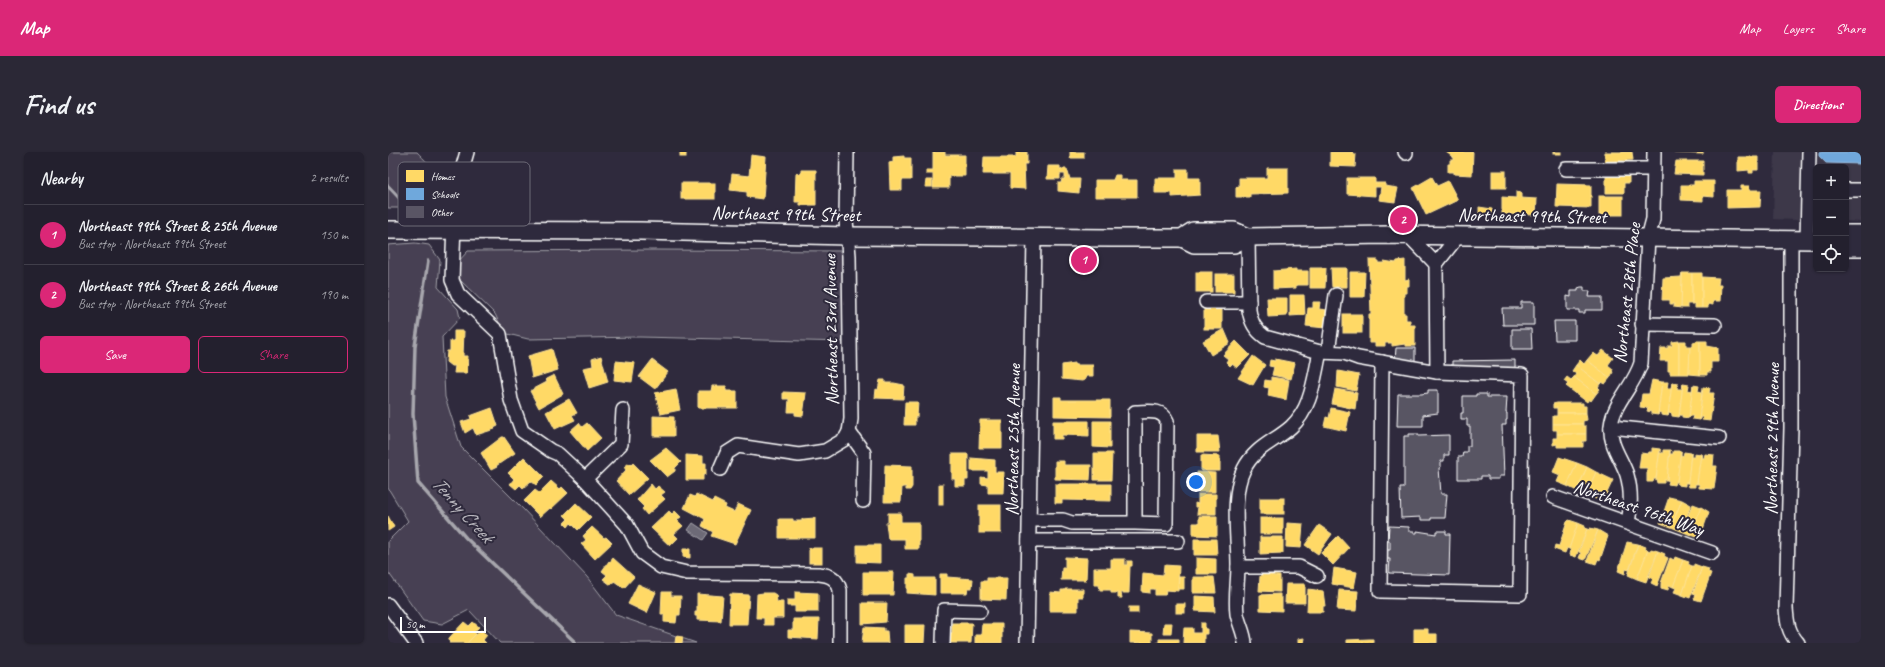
<!DOCTYPE html>
<meta charset="utf-8">
<style>
:root{--surface:#23202e;--page:#2b2836;--text:#f1f3f6;--muted:#a3a3aa;--line:#403e4a;--accent:#db2777}
body{margin:0;font-family:Caveat,sans-serif;background:var(--page);color:var(--text)}
.controls{position:absolute;right:12px;top:12px;display:grid;overflow:hidden;border-radius:6px;box-shadow:0 1px 3px #0004}
.controls button{width:36px;height:36px;display:grid;place-items:center;padding:0;border:0;border-bottom:1px solid var(--line);background:var(--surface);color:var(--text);font:20px sans-serif}
.scale{position:absolute;left:12px;bottom:10px;width:86px;box-sizing:border-box;padding-left:4px;border:2px solid #fff;border-top:0;font-size:11px;line-height:14px;white-space:nowrap;color:#fff;-webkit-text-stroke:3px #2f2a3d;paint-order:stroke}
.you{position:absolute;left:808px;top:330px;width:14px;height:14px;margin:-10px;border:3px solid #fff;border-radius:50%;background:#1a73e8;box-shadow:0 0 0 6px #1a73e833}
.badge{display:grid;place-items:center;width:26px;height:26px;border-radius:50%;background:var(--accent);color:#fff;font-size:13px;font-weight:700}
.pin{position:absolute;translate:-50% -50%;border:2px solid #fff;box-shadow:0 1px 4px #0006}
.list{margin:0;padding:0;list-style:none}
h2{display:flex;justify-content:space-between;align-items:center;height:52px;margin:0;padding:0 16px;font-size:17px}
h2 small{font-size:13px;font-weight:400;color:var(--muted)}
.list li{display:grid;grid-template-columns:26px 1fr auto;gap:12px;align-items:center;box-sizing:border-box;height:60px;padding:0 16px;border-top:1px solid var(--line)}
.list b{display:block;font-size:15px;white-space:nowrap}
.list p{margin:0;font-size:13px;white-space:nowrap;color:var(--muted)}
.list em{font-size:13px;font-style:normal;color:var(--muted)}
.actions{display:flex;gap:8px;padding:12px 16px}
.actions a{flex:1;padding:9px 0;border:1px solid var(--accent);border-radius:6px;text-align:center;font-size:14px;color:var(--accent)}
.actions .main{background:var(--accent);color:#fff}
.icon{flex:none;width:22px;height:22px;fill:none;stroke:currentColor;stroke-width:2;stroke-linecap:round;stroke-linejoin:round}
.map{position:relative;flex:none;width:1473px;height:491px;overflow:hidden;border-radius:6px}
header{display:flex;align-items:center;gap:24px;box-sizing:border-box;height:56px;padding:0 20px;background:var(--accent);color:#fff}
header strong{font-size:19px}
nav{display:flex;gap:22px;margin-inline-start:auto;font-size:14px}
.intro{display:flex;align-items:center;justify-content:space-between;box-sizing:border-box;height:96px;padding:0 24px}
h1{margin:0;font-size:28px}
.button{padding:10px 18px;border-radius:6px;background:var(--accent);color:#fff;font-size:14px;font-weight:700}
main{display:flex;gap:24px;padding:0 24px}
aside{flex:1;background:var(--surface);border-radius:6px;box-shadow:0 1px 3px #0004}
.map>svg:first-child{display:block}
.built{fill:#3c3749}
.green{fill:#464152;stroke:#a2a0a8}
.water{fill:#6d6a77;stroke:#a7a6ad}
.homes{fill:#ffd966;stroke:#ffe494}
.schools{fill:#6fa8dc;stroke:#9ac2e6}
.lines{fill:none;stroke-linecap:round;stroke-linejoin:round}
.stream{stroke:#a7a6ad;stroke-width:3.5}
.building{fill:#595564;stroke:#fff}
.minor-casing{stroke:#fff;stroke-width:16}
.major-casing{stroke:#fff;stroke-width:20}
.minor{stroke:#2f2a3d;stroke-width:13}
.major{stroke:#2f2a3d;stroke-width:17}
.labels{text-anchor:middle;stroke-width:4;stroke-linejoin:round;paint-order:stroke}
.street-label{font-size:19px;fill:#fff;stroke:#2f2a3d}
.water-label{font-size:20px;font-style:italic;fill:#b6b4bb;stroke:#2f2a3d}
.key{fill:#2f2a3d;stroke:#6d6a77;stroke-width:1}
.key-label{font-size:11px;fill:#fff}
</style>
<header>
<strong>Map</strong>
<nav><a>Map</a><a>Layers</a><a>Share</a></nav>
</header>
<div class="intro"><h1>Find us</h1><a class="button">Directions</a></div>
<main>
<aside>
<h2>Nearby<small>2 results</small></h2>
<ul class="list">
<li><span class="badge">1</span><div><b>Northeast 99th Street &amp; 25th Avenue</b><p>Bus stop · Northeast 99th Street</p></div><em>150 m</em></li>
<li><span class="badge">2</span><div><b>Northeast 99th Street &amp; 26th Avenue</b><p>Bus stop · Northeast 99th Street</p></div><em>190 m</em></li>
</ul>
<div class="actions"><a class="main">Save</a><a>Share</a></div>
</aside>
<div class="map">
<svg width="1473" height="491" viewBox="0 0 1473 491">
<rect width="100%" height="100%" fill="#2f2a3d"/>
<filter id="ink" filterUnits="userSpaceOnUse"><feTurbulence type="fractalNoise" baseFrequency=".025" numOctaves="2"/><feDisplacementMap in="SourceGraphic" scale="8" xChannelSelector="R" yChannelSelector="G"/><feConvolveMatrix kernelMatrix="1 2 1 2 8 2 1 2 1" color-interpolation-filters="sRGB"/></filter>
<g filter="url(#ink)">
<polygon class="built" points="1387,0 1473,0 1473,70 1458,69 1458,15 1428,15 1428,69 1385,67"/>
<g class="green">
<path d="M0 0H29C44 15 58 29 51 51L40 56H0Z"/>
<polygon points="27,91 41,93 52,108 50,135 70,157 72,166 54,185 57,245 73,295 135,357 199,425 228,463 308,491 112,491 81,458 54,472 35,469 0,420 0,389 20,369 0,336 0,93"/>
<polygon points="267,98 456,99 459,190 252,185 140,187 116,181 107,162 72,128 69,111 80,99"/>
</g>
<polygon class="water" points="305,371 320,381 315,388 300,378"/>
<g class="homes">
<rect x="292" y="0" width="6" height="5"/>
<polygon points="545,0 557,0 557,3 577,3 577,24 561,24 561,36 545,36 545,22 538,22 538,18 545,18"/>
<polygon points="628,0 639,0 639,12 636,12 637,37 622,36 622,22 595,22 596,5 628,5"/>
<rect x="682" y="0" width="14" height="6"/>
<polygon points="942,0 965,0 965,2 968,2 967,15 942,14"/>
<polygon points="1058,0 1085,0 1084,23 1066,22 1066,20 1060,20 1060,12 1062,12 1062,8 1066,8 1066,6"/>
<rect x="1165" y="0" width="8" height="2"/>
<polygon points="1217,0 1244,0 1245,8 1217,9"/>
<polygon points="1315,0 1315,2 1287,1 1287,0"/>
<polygon points="363,3 378,5 375,47 359,45 359,40 342,38 344,22 361,24"/>
<polygon points="516,4 516,6 523,6 523,28 514,28 514,38 502,38 501,11 505,10 505,5"/>
<polygon points="1350,5 1370,5 1370,18 1365,18 1365,21 1361,21 1361,18 1350,19"/>
<polygon points="1288,9 1315,9 1315,23 1286,22"/>
<polygon points="660,14 672,14 672,17 679,17 682,27 692,27 691,41 670,39 670,31 673,31 674,27 677,27 677,22 672,22 672,27 659,27"/>
<polygon points="879,16 900,16 900,41 862,42 862,45 848,45 848,35 851,35 851,26 879,26"/>
<polygon points="789,17 800,17 800,26 812,26 812,43 784,45 784,41 767,41 767,26 789,26"/>
<polygon points="413,18 428,18 428,53 412,53 412,50 407,50 408,21 413,22"/>
<rect x="1104" y="19" width="14" height="17"/>
<polygon points="727,23 732,23 732,28 749,28 749,45 707,45 707,28 725,28"/>
<polygon points="1218,24 1241,24 1241,31 1236,31 1236,41 1218,41"/>
<polygon points="1044,25 1049,34 1060,29 1070,48 1038,63 1025,36"/>
<polygon points="959,26 987,26 987,31 997,31 997,34 1010,36 1007,50 991,48 993,35 987,35 987,44 959,42"/>
<polygon points="538,28 544,28 544,35 537,35"/>
<polygon points="1306,29 1326,29 1326,45 1315,44 1315,49 1293,48 1293,33 1306,33"/>
<rect x="293" y="31" width="34" height="16"/>
<polygon points="1169,32 1203,33 1203,56 1168,55"/>
<polygon points="1353,34 1361,34 1361,38 1373,38 1372,55 1339,56 1339,38 1353,38"/>
<polygon points="1128,40 1133,41 1133,46 1149,47 1148,63 1114,62 1114,45 1128,46"/>
<rect x="1211" y="44" width="24" height="19"/>
<polygon points="1091,55 1104,57 1104,63 1091,64"/>
<polygon points="981,108 990,108 990,111 996,111 996,109 1008,111 1009,109 1017,108 1017,128 1021,127 1021,134 1019,134 1019,141 1016,141 1016,162 1018,162 1018,168 1022,168 1022,173 1027,173 1027,194 1017,194 1017,192 1004,194 1004,191 997,191 997,194 987,194 987,191 981,191 981,162 983,162"/>
<polygon points="922,116 938,116 937,136 922,136"/>
<polygon points="943,116 959,116 959,135 944,135"/>
<polygon points="908,117 908,119 920,119 920,133 908,133 908,136 885,137 885,119"/>
<rect x="808" y="120" width="16" height="20"/>
<polygon points="962,120 977,120 976,145 962,145"/>
<polygon points="1294,121 1304,121 1304,152 1299,152 1299,156 1293,156"/>
<polygon points="1294,121 1293,156 1286,155 1286,152 1282,152 1282,148 1274,148 1275,126 1293,125"/>
<polygon points="1304,121 1314,121 1314,156 1307,156 1307,152 1304,152"/>
<rect x="827" y="122" width="19" height="18"/>
<polygon points="1314,125 1331,126 1330,133 1333,133 1332,149 1325,149 1325,153 1320,152 1320,156 1314,156"/>
<polygon points="902,143 916,143 917,163 902,164"/>
<polygon points="879,146 899,146 899,164 880,165"/>
<polygon points="925,150 932,150 931,157 939,158 937,176 918,174 920,156 925,156"/>
<rect x="816" y="157" width="18" height="20"/>
<rect x="955" y="162" width="19" height="19"/>
<polygon points="836,177 842,191 823,203 815,189"/>
<polygon points="66,179 76,179 75,204 80,204 79,221 66,221 67,214 63,214 58,210 59,199 62,199 62,189 66,189"/>
<polygon points="848,189 862,203 849,216 844,212 842,214 838,210 840,207 835,203"/>
<polygon points="1291,189 1291,222 1282,222 1282,219 1280,219 1280,209 1272,209 1273,196 1280,196 1280,194 1284,194 1284,190"/>
<polygon points="1291,189 1298,189 1298,194 1302,194 1301,222 1291,222"/>
<polygon points="1309,189 1312,189 1312,223 1301,222 1302,194 1305,194 1305,190"/>
<polygon points="1312,189 1319,189 1319,194 1330,196 1330,210 1323,210 1323,220 1319,220 1319,223 1312,223"/>
<polygon points="164,197 170,218 144,226 140,204"/>
<polygon points="1215,198 1225,206 1220,213 1225,217 1224,219 1225,220 1222,226 1199,208 1205,201 1210,204"/>
<polygon points="213,204 220,230 201,236 195,216 205,214 204,207"/>
<polygon points="865,204 877,213 865,233 850,226"/>
<polygon points="887,207 907,211 903,227 884,223 886,215 881,214 882,208 887,209"/>
<polygon points="264,208 280,220 267,237 251,225"/>
<polygon points="1192,208 1196,212 1199,208 1222,226 1217,232 1214,230 1212,232 1188,213"/>
<polygon points="228,209 247,211 244,230 226,228"/>
<polygon points="687,211 687,213 705,213 705,224 698,224 698,227 694,229 674,227 674,213"/>
<polygon points="1188,213 1212,232 1210,235 1212,237 1208,242 1186,225 1188,222 1184,219"/>
<polygon points="950,219 971,223 968,239 949,235"/>
<polygon points="166,223 175,242 151,256 142,239 159,230 158,227"/>
<polygon points="883,225 901,228 898,248 880,244 881,236 876,235 877,228 883,229"/>
<polygon points="1179,225 1183,228 1186,225 1208,242 1203,249 1201,247 1199,250 1178,234 1180,232 1176,229"/>
<polygon points="492,228 497,228 497,231 506,231 516,233 515,247 487,246 488,237 490,238"/>
<polygon points="1264,228 1274,230 1270,263 1263,262 1263,260 1259,259 1260,256 1252,255 1254,242 1261,242"/>
<polygon points="1274,230 1280,230 1279,236 1283,236 1284,231 1280,264 1273,263 1273,261 1271,260 1270,263"/>
<polygon points="1284,231 1290,232 1289,237 1294,237 1295,232 1291,265 1284,264 1284,262 1281,261 1280,264"/>
<polygon points="1295,232 1301,233 1300,238 1304,239 1305,233 1301,266 1294,265 1294,263 1292,263 1291,265"/>
<polygon points="1305,233 1311,234 1310,239 1314,240 1311,268 1304,267 1305,264 1302,264 1301,266"/>
<polygon points="324,234 338,234 338,239 349,239 349,256 310,256 310,239 323,239"/>
<polygon points="1315,235 1322,236 1321,241 1326,241 1322,269 1314,268 1315,265 1313,265 1311,268"/>
<polygon points="288,237 292,258 273,262 267,241"/>
<polygon points="947,237 969,241 967,257 944,252"/>
<polygon points="395,240 418,241 415,264 407,263 407,260 400,260 401,247 395,247"/>
<polygon points="666,245 673,245 673,248 722,248 722,265 666,264"/>
<polygon points="181,247 189,261 184,263 187,268 167,277 158,260"/>
<polygon points="517,250 530,250 529,265 527,265 527,273 516,273"/>
<polygon points="1169,251 1195,251 1195,254 1198,254 1198,261 1169,261 1169,256 1165,256 1165,252"/>
<polygon points="104,256 110,274 106,276 107,277 88,283 85,276 77,281 73,270 83,267 82,264"/>
<polygon points="943,256 962,260 958,279 936,274 938,265 941,266"/>
<polygon points="1169,261 1198,261 1199,268 1195,269 1195,272 1165,272 1165,264 1169,264"/>
<polygon points="265,264 286,265 286,284 265,284"/>
<polygon points="592,268 614,268 614,296 591,296"/>
<polygon points="665,269 701,269 701,284 674,283 674,287 665,287"/>
<polygon points="705,269 722,269 722,296 705,295"/>
<polygon points="191,271 194,275 199,271 213,286 199,299 182,279"/>
<polygon points="1165,272 1195,272 1195,274 1198,274 1198,282 1169,282 1169,278 1165,278"/>
<polygon points="1169,282 1198,282 1198,289 1195,289 1195,295 1169,295 1169,292 1165,293 1165,286 1169,286"/>
<polygon points="809,284 830,284 832,300 809,300"/>
<polygon points="114,285 116,285 127,301 108,314 109,315 103,318 93,301"/>
<polygon points="278,296 293,310 287,316 287,319 279,325 262,308"/>
<polygon points="1264,296 1272,297 1268,327 1266,327 1265,330 1259,330 1259,316 1251,316 1253,301 1260,302 1261,300 1264,300"/>
<polygon points="1272,297 1272,301 1275,301 1275,298 1282,298 1279,328 1276,328 1276,331 1269,331 1268,327"/>
<polygon points="1282,298 1282,302 1285,302 1285,299 1293,299 1289,330 1287,330 1286,333 1280,332 1281,329 1279,328"/>
<polygon points="1293,299 1293,303 1295,304 1296,300 1303,301 1300,331 1297,331 1297,334 1290,333 1289,330"/>
<polygon points="706,301 724,301 723,328 706,328"/>
<polygon points="1303,301 1303,305 1306,305 1306,301 1313,302 1309,332 1307,332 1307,335 1301,335 1300,331"/>
<polygon points="564,302 580,302 580,328 577,328 577,334 567,334 567,327 564,327"/>
<polygon points="1313,302 1314,306 1316,306 1317,302 1326,303 1325,314 1329,314 1326,337 1311,336 1311,332 1309,332"/>
<polygon points="298,303 315,304 315,311 318,311 318,322 315,322 315,328 298,328"/>
<polygon points="813,303 832,304 832,319 813,319"/>
<polygon points="136,305 156,325 148,333 143,329 135,336 132,333 128,337 122,332 126,327 120,321"/>
<polygon points="1171,305 1189,311 1179,334 1169,330 1172,323 1165,320"/>
<polygon points="583,306 607,308 607,320 616,320 615,341 600,341 600,333 593,332 593,325 600,326 600,319 583,319"/>
<polygon points="667,309 676,309 676,313 703,313 702,328 667,327"/>
<polygon points="241,311 243,313 245,311 260,326 241,343 228,329 238,318 236,315"/>
<polygon points="1189,311 1199,315 1189,339 1179,334"/>
<polygon points="497,313 524,314 524,335 522,338 518,338 518,335 514,335 513,350 496,350"/>
<polygon points="1199,315 1208,320 1198,343 1189,339"/>
<polygon points="809,320 827,321 827,340 809,340"/>
<polygon points="1208,320 1225,328 1218,343 1211,340 1208,347 1198,343"/>
<polygon points="163,329 172,337 174,335 180,341 163,357 162,356 152,365 136,349 147,338 151,341"/>
<polygon points="263,332 267,337 270,334 277,340 273,343 277,347 259,363 254,357 256,355 249,348"/>
<rect x="551" y="332" width="4" height="21"/>
<polygon points="667,332 723,332 723,349 674,348 674,351 667,351"/>
<polygon points="308,342 325,350 326,347 338,353 337,356 346,360 350,352 363,358 347,392 323,384 325,380 314,374 317,367 296,356 302,343 307,345"/>
<polygon points="810,342 828,342 828,362 809,362 810,355 807,355 807,351 810,352"/>
<polygon points="1281,345 1294,348 1283,375 1272,371"/>
<rect x="872" y="346" width="24" height="16"/>
<polygon points="1294,348 1303,353 1293,379 1283,375"/>
<polygon points="188,351 203,365 190,378 183,371 180,375 176,371 180,367 176,363"/>
<polygon points="1305,352 1313,355 1303,383 1293,379"/>
<rect x="591" y="353" width="22" height="28"/>
<polygon points="1313,355 1321,360 1312,386 1303,383"/>
<polygon points="281,359 284,362 287,359 293,365 289,368 295,374 286,382 290,386 282,394 263,376"/>
<polygon points="500,361 513,361 513,370 531,370 531,397 517,397 517,387 500,387 498,371 500,371"/>
<polygon points="0,364 6,375 0,379"/>
<polygon points="811,364 829,364 829,384 805,383 805,371 811,371"/>
<polygon points="427,366 427,386 391,386 391,367 405,367 405,369 414,369 414,367"/>
<rect x="872" y="366" width="23" height="16"/>
<polygon points="1181,368 1190,371 1181,397 1179,396 1177,401 1166,397 1167,393 1171,394 1179,370"/>
<polygon points="899,371 915,372 913,396 898,395"/>
<polygon points="1190,371 1197,374 1196,376 1199,377 1188,405 1182,403 1183,398 1181,397"/>
<polygon points="931,373 944,382 930,402 917,393"/>
<polygon points="204,375 216,386 218,385 224,391 207,407 193,392 198,388 195,384"/>
<polygon points="1202,376 1210,378 1197,408 1191,406 1193,401 1191,400 1199,377 1202,378"/>
<polygon points="1210,378 1220,384 1212,408 1210,407 1208,412 1199,409"/>
<polygon points="950,384 961,396 945,413 933,401"/>
<polygon points="872,385 895,385 895,401 872,402"/>
<polygon points="806,387 828,387 829,403 806,403"/>
<polygon points="1239,390 1250,392 1241,418 1238,417 1237,422 1230,419"/>
<polygon points="1250,392 1258,395 1257,397 1260,398 1249,427 1240,423"/>
<polygon points="469,393 492,393 492,411 469,410"/>
<rect x="421" y="396" width="13" height="15"/>
<polygon points="295,397 302,397 302,406 295,405"/>
<polygon points="1263,397 1270,399 1258,430 1249,427 1260,398 1262,399"/>
<polygon points="1270,399 1277,402 1276,404 1280,406 1269,434 1263,431 1265,427 1261,425"/>
<polygon points="677,405 699,406 698,428 673,428 674,416 677,416"/>
<polygon points="1287,405 1295,408 1285,435 1281,433 1280,438 1273,436 1273,431 1282,406 1286,408"/>
<polygon points="225,406 246,425 236,436 226,429 223,433 215,427 219,423 214,419 221,409 222,410"/>
<polygon points="808,406 828,407 828,422 808,422"/>
<polygon points="723,407 737,407 737,413 739,413 739,409 744,409 744,414 742,414 741,441 733,441 734,446 730,446 730,441 723,441 723,438 712,438 711,433 706,433 706,416 723,416"/>
<polygon points="1295,408 1301,410 1300,412 1304,414 1294,443 1286,440 1288,436 1285,435"/>
<polygon points="1306,412 1314,415 1302,446 1294,443 1304,414 1306,414"/>
<polygon points="776,413 791,414 790,439 778,438 777,443 767,443 767,437 762,437 762,441 754,440 755,421 775,423"/>
<polygon points="1314,415 1321,417 1320,420 1323,421 1313,449 1306,447 1308,443 1305,442"/>
<polygon points="946,416 969,420 966,436 944,432"/>
<polygon points="475,420 506,420 505,443 475,443"/>
<polygon points="521,422 527,423 527,426 547,426 547,443 519,441 519,426 521,426"/>
<polygon points="552,422 559,422 559,425 585,427 584,436 580,436 579,441 552,441"/>
<polygon points="874,423 892,424 892,440 871,439 872,424"/>
<polygon points="791,425 796,425 796,437 790,437"/>
<polygon points="805,425 826,425 828,441 805,441"/>
<polygon points="599,426 619,426 618,448 593,447 593,429 599,429"/>
<polygon points="250,432 268,440 259,461 240,452"/>
<polygon points="898,432 917,432 917,451 897,451"/>
<polygon points="677,437 695,437 695,445 690,445 690,459 662,459 662,440 673,441 673,438 677,438"/>
<polygon points="920,437 935,439 937,454 935,454 935,460 919,460"/>
<polygon points="951,438 970,439 968,459 949,458"/>
<polygon points="274,440 283,440 283,444 293,444 292,463 289,463 288,471 276,470 276,462 273,462"/>
<polygon points="407,440 430,441 430,460 407,460 407,454 399,454 399,448 407,448"/>
<polygon points="375,441 385,441 388,443 389,450 395,450 395,466 385,466 385,473 376,473 376,466 368,466 369,442"/>
<polygon points="309,442 335,444 333,469 309,468 309,464 307,464 307,460 309,460"/>
<polygon points="342,442 361,443 359,472 341,472"/>
<polygon points="892,442 892,446 894,446 894,459 872,458 872,443"/>
<polygon points="807,444 826,445 827,460 807,459"/>
<polygon points="474,451 499,451 498,470 474,472"/>
<rect x="788" y="452" width="9" height="9"/>
<rect x="741" y="455" width="9" height="6"/>
<polygon points="405,467 431,467 430,487 400,485 400,478 405,478"/>
<polygon points="76,470 81,474 85,470 91,475 86,480 88,482 79,491 61,491 62,490 60,488 62,485"/>
<polygon points="564,471 584,471 583,491 556,491 556,480 564,481"/>
<polygon points="776,471 784,471 783,481 775,481"/>
<polygon points="813,471 817,471 817,477 819,477 819,482 816,482 816,491 795,491 796,476 805,476 805,481 813,481"/>
<polygon points="594,472 614,472 614,491 587,491 587,483 593,483"/>
<polygon points="517,473 537,473 536,491 517,491"/>
<polygon points="476,475 496,476 496,479 499,479 500,491 474,491"/>
<polygon points="1026,477 1040,477 1040,482 1049,482 1049,491 1026,491"/>
<polygon points="93,478 99,483 95,488 98,491 79,491"/>
<polygon points="742,480 764,481 764,491 742,491"/>
<polygon points="288,484 295,485 294,491 287,491"/>
<polygon points="916,486 915,491 910,491 910,487"/>
<polygon points="771,487 791,487 791,491 769,491 771,491"/>
<polygon points="981,487 985,487 985,491 959,491 959,488"/>
</g>
<polygon class="schools" points="1431,0 1473,0 1473,12 1438,11 1431,4"/>
<g class="lines">
<g class="stream">
<polyline points="0,34 19,54"/>
<polyline points="40,109 27,194 25,262 30,331 78,386 188,491"/>
</g>
</g>
<g class="building">
<polygon points="1193,135 1196,135 1196,139 1202,139 1201,145 1214,145 1214,158 1197,158 1197,161 1191,161 1191,158 1179,158 1179,144 1183,145 1183,139 1190,139 1190,136"/>
<polygon points="1133,150 1146,150 1146,173 1115,173 1114,156 1133,156"/>
<polygon points="1166,169 1187,169 1187,188 1167,188"/>
<polygon points="1124,177 1143,177 1144,197 1124,197"/>
<polygon points="1008,196 1027,196 1027,211 1007,208"/>
<polygon points="1127,208 1127,216 1064,216 1064,209"/>
<polygon points="1040,238 1050,238 1050,261 1035,263 1035,274 1009,274 1010,242 1033,242 1040,241"/>
<polygon points="1088,242 1099,242 1099,245 1119,245 1118,261 1119,261 1119,268 1118,268 1118,273 1114,273 1116,324 1111,324 1111,327 1100,327 1100,324 1093,324 1093,327 1070,327 1070,305 1074,305 1075,300 1079,300 1079,294 1082,294 1082,274 1079,274 1079,267 1073,267 1073,261 1075,261 1075,244 1088,244"/>
<polygon points="1021,282 1030,282 1030,284 1061,283 1061,303 1056,303 1056,309 1053,309 1053,315 1051,316 1053,342 1059,342 1057,366 1043,366 1043,368 1033,368 1033,365 1013,366 1012,336 1016,336 1016,284 1021,284"/>
<polygon points="1001,374 1021,375 1021,379 1026,379 1026,381 1029,381 1029,379 1048,382 1048,379 1058,379 1058,382 1062,382 1061,423 1001,421 1002,407 999,407 999,398 1002,398 1002,389 1000,389"/>
</g>
<g class="lines">
<g class="minor-casing">
<g id="minor">
<path d="M79 0 67 42 64 128 70 142 112 182 123 248 134 279 163 299 170 302 197 327 239 373 254 401 273 415 299 421 431 422C443 423 449 427 452 438V491"/>
<polyline points="459,0 458,68 461,104 463,267 461,280 476,301 475,349"/>
<polyline points="1017,0 1018,1"/>
<polyline points="1178,17 1266,17"/>
<polyline points="1458,38 1473,38"/>
<polyline points="1020,83 1048,112 1070,84"/>
<path d="M860 85 861 158C863 170 867 178 877 185L932 200 956 201 970 206 1049 220 1048 112"/>
<path d="M1403 87V276L1398 456C1399 470 1400 480 1410 491"/>
<polyline points="1419,87 1421,0"/>
<polyline points="818,150 861,150"/>
<polyline points="1254,172 1327,173"/>
<polyline points="940,200 948,143"/>
<polyline points="994,210 992,439 1132,442 1134,223 1049,220"/>
<polyline points="1223,275 1331,286"/>
<polyline points="332,317 339,301 350,294 411,303 437,299 457,287 461,280"/>
<polyline points="197,327 233,292 235,258"/>
<polyline points="1165,345 1324,401"/>
<path d="M642 368H675L684 371H747V260C759 260 774 256 779 269L778 372 747 371"/>
<path d="M1240 371C1243 355 1244 340 1239 323 1234 307 1221 293 1223 274 1225 251 1246 234 1253 211L1260 86 1265 67 1266 0"/>
<polyline points="641,389 790,389"/>
<polyline points="850,415 911,415 929,424"/>
<polyline points="0,453 28,491"/>
<polyline points="555,491 556,458 592,459"/>
<polyline points="639,491 646,85"/>
<path d="M857 491C856 480 851 472 849 462 847 446 850 429 850 413 850 385 843 342 856 317 867 295 886 290 903 275 924 256 926 226 932 200"/>
</g>
</g>
<g class="major-casing">
<g id="major">
<polyline points="0,78 252,79 459,84 724,86 794,86 805,79 846,79 860,85 1002,83 1428,88"/>
<polyline points="1458,82 1473,82"/>
<polyline points="794,86 806,92 846,92 860,85"/>
<polyline points="1458,95 1473,95"/>
</g>
</g>
<use href="#minor" class="minor"/>
<use href="#major" class="major"/>
</g>
</g>
<g class="labels">
<g class="street-label">
<text transform="translate(398 61) rotate(1)" y="7">Northeast 99th Street</text>
<text transform="translate(1144 63) rotate(1)" y="7">Northeast 99th Street</text>
<text transform="translate(1238 141) rotate(-84)" y="7">Northeast 28th Place</text>
<text transform="translate(442 178) rotate(-91)" y="7">Northeast 23rd Avenue</text>
<text transform="translate(1383 287) rotate(-89)" y="7">Northeast 29th Avenue</text>
<text transform="translate(624 288) rotate(-89)" y="7">Northeast 25th Avenue</text>
<text transform="translate(1251 355) rotate(19)" y="7">Northeast 96th Way</text>
</g>
<g class="water-label">
<text transform="translate(75 357) rotate(48)" y="7">Tenny Creek</text>
</g>
</g>
<rect x="10" y="10" width="132" height="64" rx="6" class="key"/>
<rect x="18" y="18" width="18" height="12" fill="#ffd966"/>
<rect x="18" y="36" width="18" height="12" fill="#6fa8dc"/>
<rect x="18" y="54" width="18" height="12" fill="#595564"/>
<g class="key-label">
<text x="43" y="28">Homes</text>
<text x="43" y="46">Schools</text>
<text x="43" y="64">Other</text>
</g>
</svg>
<div class="controls">
<button>+</button>
<button>−</button>
<button><svg class="icon" aria-label="locate" viewBox="0 0 24 24"><circle cx="12" cy="12" r="6"/><path d="M12 2v4M12 18v4M2 12h4M18 12h4"/></svg></button>
</div>
<div class="scale">50 m</div>
<div class="you"></div>
<div class="pin badge" style="left:696px;top:108px">1</div>
<div class="pin badge" style="left:1015px;top:68px">2</div>
</div>
</main>
